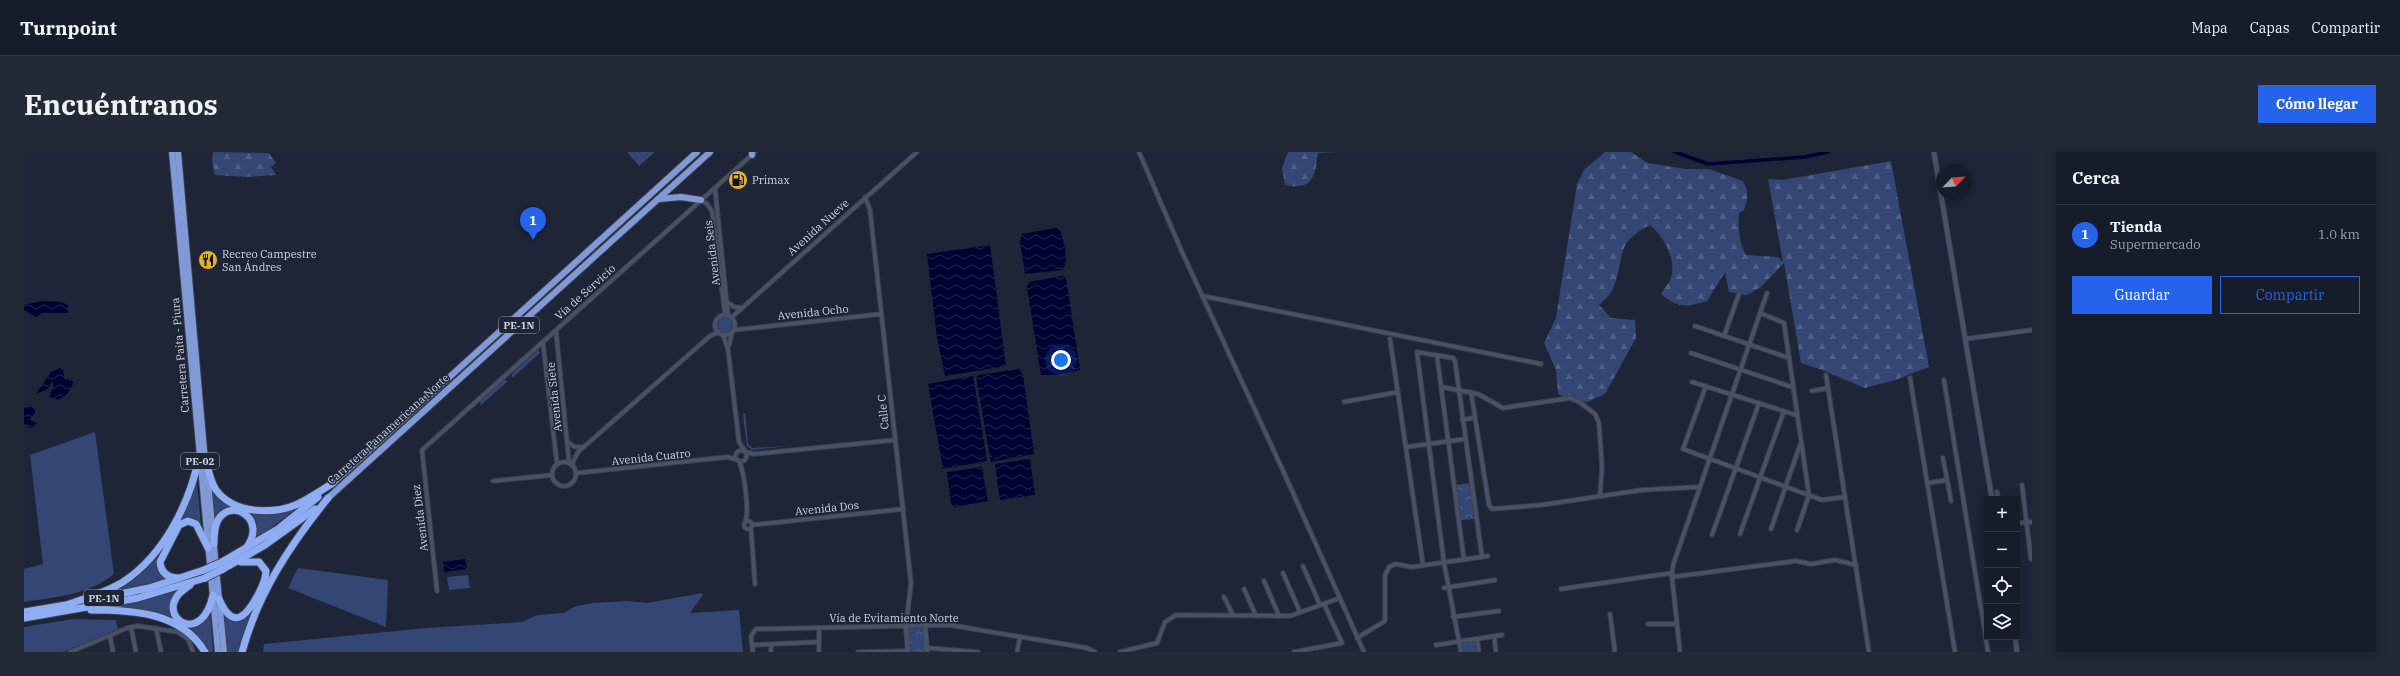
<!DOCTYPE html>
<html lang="es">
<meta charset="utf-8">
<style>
:root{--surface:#161c29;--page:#232935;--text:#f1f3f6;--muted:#9ea1a8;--line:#353a46;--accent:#2563eb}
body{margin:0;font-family:"IBM Plex Serif",serif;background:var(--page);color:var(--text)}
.controls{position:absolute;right:12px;bottom:12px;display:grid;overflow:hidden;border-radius:0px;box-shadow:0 2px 10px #0003}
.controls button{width:36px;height:36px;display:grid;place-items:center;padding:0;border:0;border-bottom:1px solid var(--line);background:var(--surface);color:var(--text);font:20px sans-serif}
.compass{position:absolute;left:1912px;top:12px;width:36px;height:36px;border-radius:50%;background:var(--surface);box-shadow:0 2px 10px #0003;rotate:65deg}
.you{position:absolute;left:1037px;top:208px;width:14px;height:14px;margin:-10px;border:3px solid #fff;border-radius:50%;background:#1a73e8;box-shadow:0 0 0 6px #1a73e833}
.badge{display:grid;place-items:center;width:26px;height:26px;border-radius:50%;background:var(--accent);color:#fff;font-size:13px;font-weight:700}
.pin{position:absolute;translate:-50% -33px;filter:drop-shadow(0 1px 2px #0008)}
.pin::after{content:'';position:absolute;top:21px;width:14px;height:12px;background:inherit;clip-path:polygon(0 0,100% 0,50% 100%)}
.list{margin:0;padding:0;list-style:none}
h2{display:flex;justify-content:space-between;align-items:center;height:52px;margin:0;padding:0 16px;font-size:17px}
h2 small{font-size:13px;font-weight:400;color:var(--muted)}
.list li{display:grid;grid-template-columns:26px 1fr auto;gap:12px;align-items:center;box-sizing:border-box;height:60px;padding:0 16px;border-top:1px solid var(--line)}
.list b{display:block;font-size:15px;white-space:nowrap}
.list p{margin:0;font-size:13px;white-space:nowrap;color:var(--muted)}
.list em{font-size:13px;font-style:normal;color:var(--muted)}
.actions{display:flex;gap:8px;padding:12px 16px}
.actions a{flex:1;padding:9px 0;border:1px solid var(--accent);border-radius:0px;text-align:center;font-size:14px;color:var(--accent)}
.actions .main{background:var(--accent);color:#fff}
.icon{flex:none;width:22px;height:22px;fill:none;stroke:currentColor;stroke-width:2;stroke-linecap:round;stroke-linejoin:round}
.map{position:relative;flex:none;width:2008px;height:500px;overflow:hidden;border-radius:0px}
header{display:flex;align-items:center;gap:24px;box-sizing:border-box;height:56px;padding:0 20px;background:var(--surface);border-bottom:1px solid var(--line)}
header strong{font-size:19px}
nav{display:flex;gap:22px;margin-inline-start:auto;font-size:14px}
.intro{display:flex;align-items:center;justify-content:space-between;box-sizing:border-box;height:96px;padding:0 24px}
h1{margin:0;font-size:28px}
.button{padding:10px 18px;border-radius:0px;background:var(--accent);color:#fff;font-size:14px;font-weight:700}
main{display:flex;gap:24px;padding:0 24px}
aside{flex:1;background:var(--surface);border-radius:0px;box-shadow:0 2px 10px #0003}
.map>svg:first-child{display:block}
.grass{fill:#344674}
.forest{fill:url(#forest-firs)}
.park{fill:url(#park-crowns)}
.water{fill:url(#water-waves)}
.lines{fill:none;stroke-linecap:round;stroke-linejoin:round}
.canal{stroke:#010033;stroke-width:3.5}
.minor-casing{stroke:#3b4150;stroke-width:5.5}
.tertiary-casing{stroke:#3b4150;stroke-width:6}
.trunk-casing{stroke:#3b4150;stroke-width:8}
.motorway-casing{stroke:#3b4150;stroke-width:9}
.minor{stroke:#485166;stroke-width:3.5}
.tertiary{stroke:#485166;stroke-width:4.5}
.trunk{stroke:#819ad7;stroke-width:6}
.motorway{stroke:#8fadf3;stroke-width:7}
.motorway-bridge-casing{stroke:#3b4150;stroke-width:9;stroke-linecap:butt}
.motorway-bridge{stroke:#8fadf3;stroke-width:7}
.labels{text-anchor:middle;stroke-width:3;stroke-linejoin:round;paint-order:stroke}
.shield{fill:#1d2537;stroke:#99a0ad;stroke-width:1}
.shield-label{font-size:10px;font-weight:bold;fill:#ced4e0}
.poi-label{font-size:11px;fill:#ced4e0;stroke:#1d2537;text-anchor:start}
.street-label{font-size:11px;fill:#ced4e0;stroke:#1d2537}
</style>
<header>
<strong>Turnpoint</strong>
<nav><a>Mapa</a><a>Capas</a><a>Compartir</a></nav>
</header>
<div class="intro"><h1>Encuéntranos</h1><a class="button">Cómo llegar</a></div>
<main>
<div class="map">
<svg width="2008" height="500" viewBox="0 0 2008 500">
<defs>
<pattern id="forest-firs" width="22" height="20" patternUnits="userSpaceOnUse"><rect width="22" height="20" fill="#344674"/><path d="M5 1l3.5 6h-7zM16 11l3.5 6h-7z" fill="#506088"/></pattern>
<pattern id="park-crowns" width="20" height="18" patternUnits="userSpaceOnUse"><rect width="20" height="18" fill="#344674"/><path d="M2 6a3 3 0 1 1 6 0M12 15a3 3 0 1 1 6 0" fill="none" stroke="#506088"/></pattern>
<pattern id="water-waves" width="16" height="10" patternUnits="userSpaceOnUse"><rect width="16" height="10" fill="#010033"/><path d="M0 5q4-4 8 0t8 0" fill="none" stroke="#252450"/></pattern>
</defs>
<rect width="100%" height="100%" fill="#1d2537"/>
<g class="grass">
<polygon points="603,0 631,0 615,14"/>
<circle cx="702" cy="173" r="8"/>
<polygon points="514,198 516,201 488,226 488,222"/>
<polygon points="480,228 484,229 457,253 456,249"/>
<polygon points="721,261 724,292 728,296 764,294 728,298 723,294 719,262"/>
<path d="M71 280 90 422C65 443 31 445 0 450V417L19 412 6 303Z"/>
<polygon points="173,331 177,374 175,371 150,373"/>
<polygon points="187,333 209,354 191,370"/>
<path d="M282 350 228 390C235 377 232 367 221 358L230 360Z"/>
<path d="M145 384C136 400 121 418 147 427L76 444 95 434Z"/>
<polygon points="274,416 364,428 362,475 264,436"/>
<polygon points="444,423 446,436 425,438 423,425"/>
<path d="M154 439C142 449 149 459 155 471L85 456Z"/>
<polygon points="678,441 679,443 666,461 715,458 719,500 239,500 240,492 402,476 498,470 513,463 540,461 550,455 568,451 604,449 623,451"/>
<path d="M231 453 216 500H203L199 462C212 474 223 467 231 453Z"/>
<path d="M186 459 189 500H184L160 474C173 474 181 472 186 459Z"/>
<polygon points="49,467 92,468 94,477 39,500 0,500 0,475"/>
</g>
<g class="forest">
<polygon points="189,0 245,1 252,11 247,15 252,23 223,25 191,23 188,9"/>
<path d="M1264 0H1313L1294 1C1291 23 1290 39 1261 33L1258 16Z"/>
<path d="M1581 0H1607L1624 11 1662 17H1685L1719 29C1725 40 1724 46 1720 58L1715 61C1714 76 1715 90 1722 103L1754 105 1759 110 1744 27 1759 28 1867 9 1905 215 1871 228 1841 236 1798 218 1777 211 1760 111 1737 135 1723 143 1705 140 1701 120 1683 149C1662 155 1655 157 1637 142 1640 137 1645 131 1647 126 1653 107 1639 84 1626 73 1588 92 1602 109 1588 139 1585 144 1579 149 1575 153L1587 166 1611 168 1612 186 1581 242 1563 250 1547 248 1534 242 1532 218 1520 191 1532 166 1553 32 1560 18Z"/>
</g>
<g class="park">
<polygon points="1446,331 1451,367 1437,368 1432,333"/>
<polygon points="897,474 900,477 902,500 885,500 885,476"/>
<polygon points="1452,488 1453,500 1438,500 1437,491"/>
</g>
<g class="water">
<path d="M1031 76 1035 77C1040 87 1045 108 1039 118L1001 122 996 90 998 82Z"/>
<polygon points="966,93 982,214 921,224 913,185 903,102"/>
<polygon points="1038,124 1042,126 1056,218 1035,223 1017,223 1003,135 1005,130"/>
<polygon points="18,149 37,150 46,154 43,154 44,161 18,161 12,165 0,158 0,153"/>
<path d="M36 216 39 218 41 228 45 226V229L47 228 49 230C49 237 40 246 34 248L24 244 27 243 26 241 30 236 28 229 24 237 12 242 27 220Z"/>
<polygon points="995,217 999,223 1010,302 967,310 952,225 954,223"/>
<polygon points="949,224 963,309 919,317 904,232"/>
<polygon points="7,255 10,256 11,260 6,268 13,271 7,276 0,272 0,256"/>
<polygon points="1006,307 1011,343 976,348 971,312"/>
<polygon points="958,315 964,349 930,355 927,351 923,320"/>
<polygon points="441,407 443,417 420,420 419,410"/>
</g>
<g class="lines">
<polyline class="canal" points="1651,0 1684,12 1781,5 1804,0"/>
<g class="minor-casing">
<g id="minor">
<polyline points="1115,0 1158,100 1261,323 1340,500"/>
<polyline points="691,37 704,163"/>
<polyline points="841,45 846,58 887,431 882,474"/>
<polyline points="677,48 683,52 688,59 701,162"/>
<polyline points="1179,144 1517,212"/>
<polyline points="702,150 711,155 717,156"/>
<polyline points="1736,161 1760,171 1785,343 1773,378"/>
<circle cx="701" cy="173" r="10"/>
<polyline points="708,165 893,0"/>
<polyline points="1671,174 1765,206"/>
<polyline points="710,178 857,162"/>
<polyline points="532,179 545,310"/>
<polyline points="699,183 704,197 715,290 721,299"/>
<polyline points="1700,184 1715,142"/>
<polyline points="1366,187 1399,413"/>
<polyline points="1941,187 2008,178"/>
<polyline points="519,191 533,312"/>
<polyline points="705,193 708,181"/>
<polyline points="1667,201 1768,235"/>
<polyline points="1413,204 1440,408"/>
<polyline points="1802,223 1845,500"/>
<polyline points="1886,226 1931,500"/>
<polyline points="1920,228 1964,500"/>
<polyline points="1668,230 1772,263"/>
<polyline points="1682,234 1659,297 1798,348 1821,345"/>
<polyline points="1418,235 1454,242 1479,256 1546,246 1557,251 1571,262 1575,271 1578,315 1576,344"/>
<polyline points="1788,239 1804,236"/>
<polyline points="1447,240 1465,353 1468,357 1517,353 1618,338 1675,335"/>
<polyline points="1320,250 1374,240"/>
<polyline points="1438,268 1448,266"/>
<polyline points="543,290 551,295 560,295"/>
<polyline points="1383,295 1441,287"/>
<circle cx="717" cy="304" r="5.5"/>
<polyline points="721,300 730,302 871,288"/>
<polyline points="1919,306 1927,349"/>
<path d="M715 309C720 320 726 359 721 371"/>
<circle cx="540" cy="322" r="12"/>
<polyline points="548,312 554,300 686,184 695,180"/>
<polyline points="553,321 704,305 713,308"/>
<polyline points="469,329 528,323"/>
<polyline points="1904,331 1923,328"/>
<polyline points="1998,333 2007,407"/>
<polyline points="1973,340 1974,347"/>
<circle cx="724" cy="373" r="4"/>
<polyline points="1993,371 2008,370"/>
<polyline points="728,373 879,357"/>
<polyline points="727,376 731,432"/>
<polyline points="1747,377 1776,293"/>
<polyline points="1716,382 1760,259"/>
<polyline points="1688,383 1735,251"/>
<polyline points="1279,414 1296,453"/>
<polyline points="1259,421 1276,460"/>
<polyline points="1648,425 1772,409 1787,412 1811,408 1832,413"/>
<polyline points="1240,429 1255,464"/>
<polyline points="1420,436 1471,428"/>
<polyline points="1220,437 1232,464"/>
<polyline points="1537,437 1648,421"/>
<polyline points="413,439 398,298 731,0"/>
<polyline points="1200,445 1209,463"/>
<polyline points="1586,462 1591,500"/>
<polyline points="1429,465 1475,459"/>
<polyline points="1624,472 1653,472"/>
<polyline points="107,475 112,500"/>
<polyline points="132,476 137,500"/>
<polyline points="795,476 795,500"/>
<polyline points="86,484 89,500"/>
<polyline points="1470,484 1472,500"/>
<polyline points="1333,486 1361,469 1361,423 1365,415 1371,412 1388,415 1464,404"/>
<polyline points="1453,487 1455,500"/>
<polyline points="728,493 795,490"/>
<polyline points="747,493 747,500"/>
<polyline points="1412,493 1478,483"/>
<polyline points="903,496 954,500"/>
<polyline points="46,500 103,476 114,474 154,480 164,487 169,500"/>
<polyline points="729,500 727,484 732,477 926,473 1063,496 1071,500"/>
<polyline points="834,500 883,499"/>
<polyline points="993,500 996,486"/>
<polyline points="1096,500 1133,491 1141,470 1152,463 1266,464 1316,446"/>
<polyline points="1270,500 1318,491 1300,452"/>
<polyline points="1437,500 1420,411 1393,200 1429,206 1431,209 1458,405"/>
<polyline points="1656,500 1648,425 1649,413 1743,141"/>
</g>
</g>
<g class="tertiary-casing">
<g id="tertiary">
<polyline points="1910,1 1968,347"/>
<polyline points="901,473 903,500"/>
<polyline points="882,474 884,500"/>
<polyline points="1991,485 1993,500"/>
</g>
</g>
<g class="trunk-casing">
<g id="trunk">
<polyline points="148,0 194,500"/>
<polyline points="154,0 181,309"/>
<polyline points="728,3 728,0"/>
<polyline points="635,47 657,45 677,48"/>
<polyline points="183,320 200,500"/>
<polyline points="309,331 673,0"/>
<polyline points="304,346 686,0"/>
</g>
</g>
<g class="motorway-casing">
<g id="motorway">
<path d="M181 306C184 316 186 329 192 338 210 362 249 363 274 352 286 346 298 338 309 331"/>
<path d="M190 392C190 384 190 375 194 368 208 345 243 367 223 395"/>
<polyline points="198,410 254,377 294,345"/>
<polyline points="199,417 241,393 291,357"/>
<path d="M155 426C144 426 137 421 136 410L155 373 164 369 172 372 184 396"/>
<path d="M166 433C161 437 155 440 152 446 138 468 178 493 189 443"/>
<path d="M195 447C209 479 222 465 234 443 238 435 242 428 242 419L235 410H217"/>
<polyline points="62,449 125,436 180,418"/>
<path d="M45 452C63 446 83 440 99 430 140 403 166 351 175 305"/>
<path d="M67 458C109 458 157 460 181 500"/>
<polyline points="0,460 48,452"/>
<polyline points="0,466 114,446 181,426"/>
<path d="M218 500C234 441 266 393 304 346"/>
</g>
</g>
<use href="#minor" class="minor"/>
<use href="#tertiary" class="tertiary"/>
<use href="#trunk" class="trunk"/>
<use href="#motorway" class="motorway"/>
<g class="motorway-bridge-casing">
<g id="motorway-bridge">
<polyline points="180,418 198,410"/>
<polyline points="181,426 199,417"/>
</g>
</g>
<use href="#motorway-bridge" class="motorway-bridge"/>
</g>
<defs>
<g id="fuel-disc" transform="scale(1)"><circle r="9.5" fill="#e0b034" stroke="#1d2537"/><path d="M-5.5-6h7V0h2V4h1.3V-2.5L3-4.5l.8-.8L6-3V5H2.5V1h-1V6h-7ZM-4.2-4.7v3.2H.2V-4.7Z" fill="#111"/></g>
<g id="restaurant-disc" transform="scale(1)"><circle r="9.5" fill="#e0b034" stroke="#1d2537"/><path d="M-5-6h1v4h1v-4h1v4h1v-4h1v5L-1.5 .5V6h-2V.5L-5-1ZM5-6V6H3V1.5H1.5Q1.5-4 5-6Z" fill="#111"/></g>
</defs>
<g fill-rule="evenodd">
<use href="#fuel-disc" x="714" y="28"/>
<use href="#restaurant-disc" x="184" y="108"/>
</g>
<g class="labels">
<g class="shield">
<rect x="475" y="165" width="40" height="16" rx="3"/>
<rect x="157" y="301" width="38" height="16" rx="3"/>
<rect x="60" y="438" width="40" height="16" rx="3"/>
</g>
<g class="shield-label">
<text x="495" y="177">PE-1N</text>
<text x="176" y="313">PE-02</text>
<text x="80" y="450">PE-1N</text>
</g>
<g class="poi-label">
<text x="728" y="32">Primax</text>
<text x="198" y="106">Recreo Campestre<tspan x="198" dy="13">San Ándres</tspan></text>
</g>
<g class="street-label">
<text transform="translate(794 75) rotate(-42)" y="4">Avenida Nueve</text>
<text transform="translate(688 101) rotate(-97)" y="4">Avenida Seis</text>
<text transform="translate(561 140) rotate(-42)" y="4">Vía de Servicio</text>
<text transform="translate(789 160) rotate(-6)" y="4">Avenida Ocho</text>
<text transform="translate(156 203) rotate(-95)" y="4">Carretera Paita - Piura</text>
<text transform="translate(530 245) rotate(-96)" y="4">Avenida Siete</text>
<text transform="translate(859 260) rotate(-96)" y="4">Calle C</text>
<text transform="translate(364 277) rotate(-42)" y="4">Carretera Panamericana Norte</text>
<text transform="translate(627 305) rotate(-6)" y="4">Avenida Cuatro</text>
<text transform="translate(803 356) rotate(-6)" y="4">Avenida Dos</text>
<text transform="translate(396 366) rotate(-97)" y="4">Avenida Diez</text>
<text x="870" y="470">Vía de Evitamiento Norte</text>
</g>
</g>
</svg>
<div class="controls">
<button>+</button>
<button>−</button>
<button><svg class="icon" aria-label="locate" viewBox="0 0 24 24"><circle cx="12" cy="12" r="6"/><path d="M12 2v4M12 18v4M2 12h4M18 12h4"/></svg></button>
<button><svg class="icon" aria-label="layers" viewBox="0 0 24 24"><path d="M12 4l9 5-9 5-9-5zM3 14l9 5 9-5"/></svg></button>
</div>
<svg class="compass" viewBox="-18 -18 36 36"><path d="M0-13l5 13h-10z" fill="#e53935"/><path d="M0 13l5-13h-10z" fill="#9ea1a8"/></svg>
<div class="you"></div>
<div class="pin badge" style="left:509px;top:88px">1</div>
</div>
<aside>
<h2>Cerca<small></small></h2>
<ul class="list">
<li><span class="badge">1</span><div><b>Tienda</b><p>Supermercado</p></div><em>1.0 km</em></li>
</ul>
<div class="actions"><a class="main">Guardar</a><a>Compartir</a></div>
</aside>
</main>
